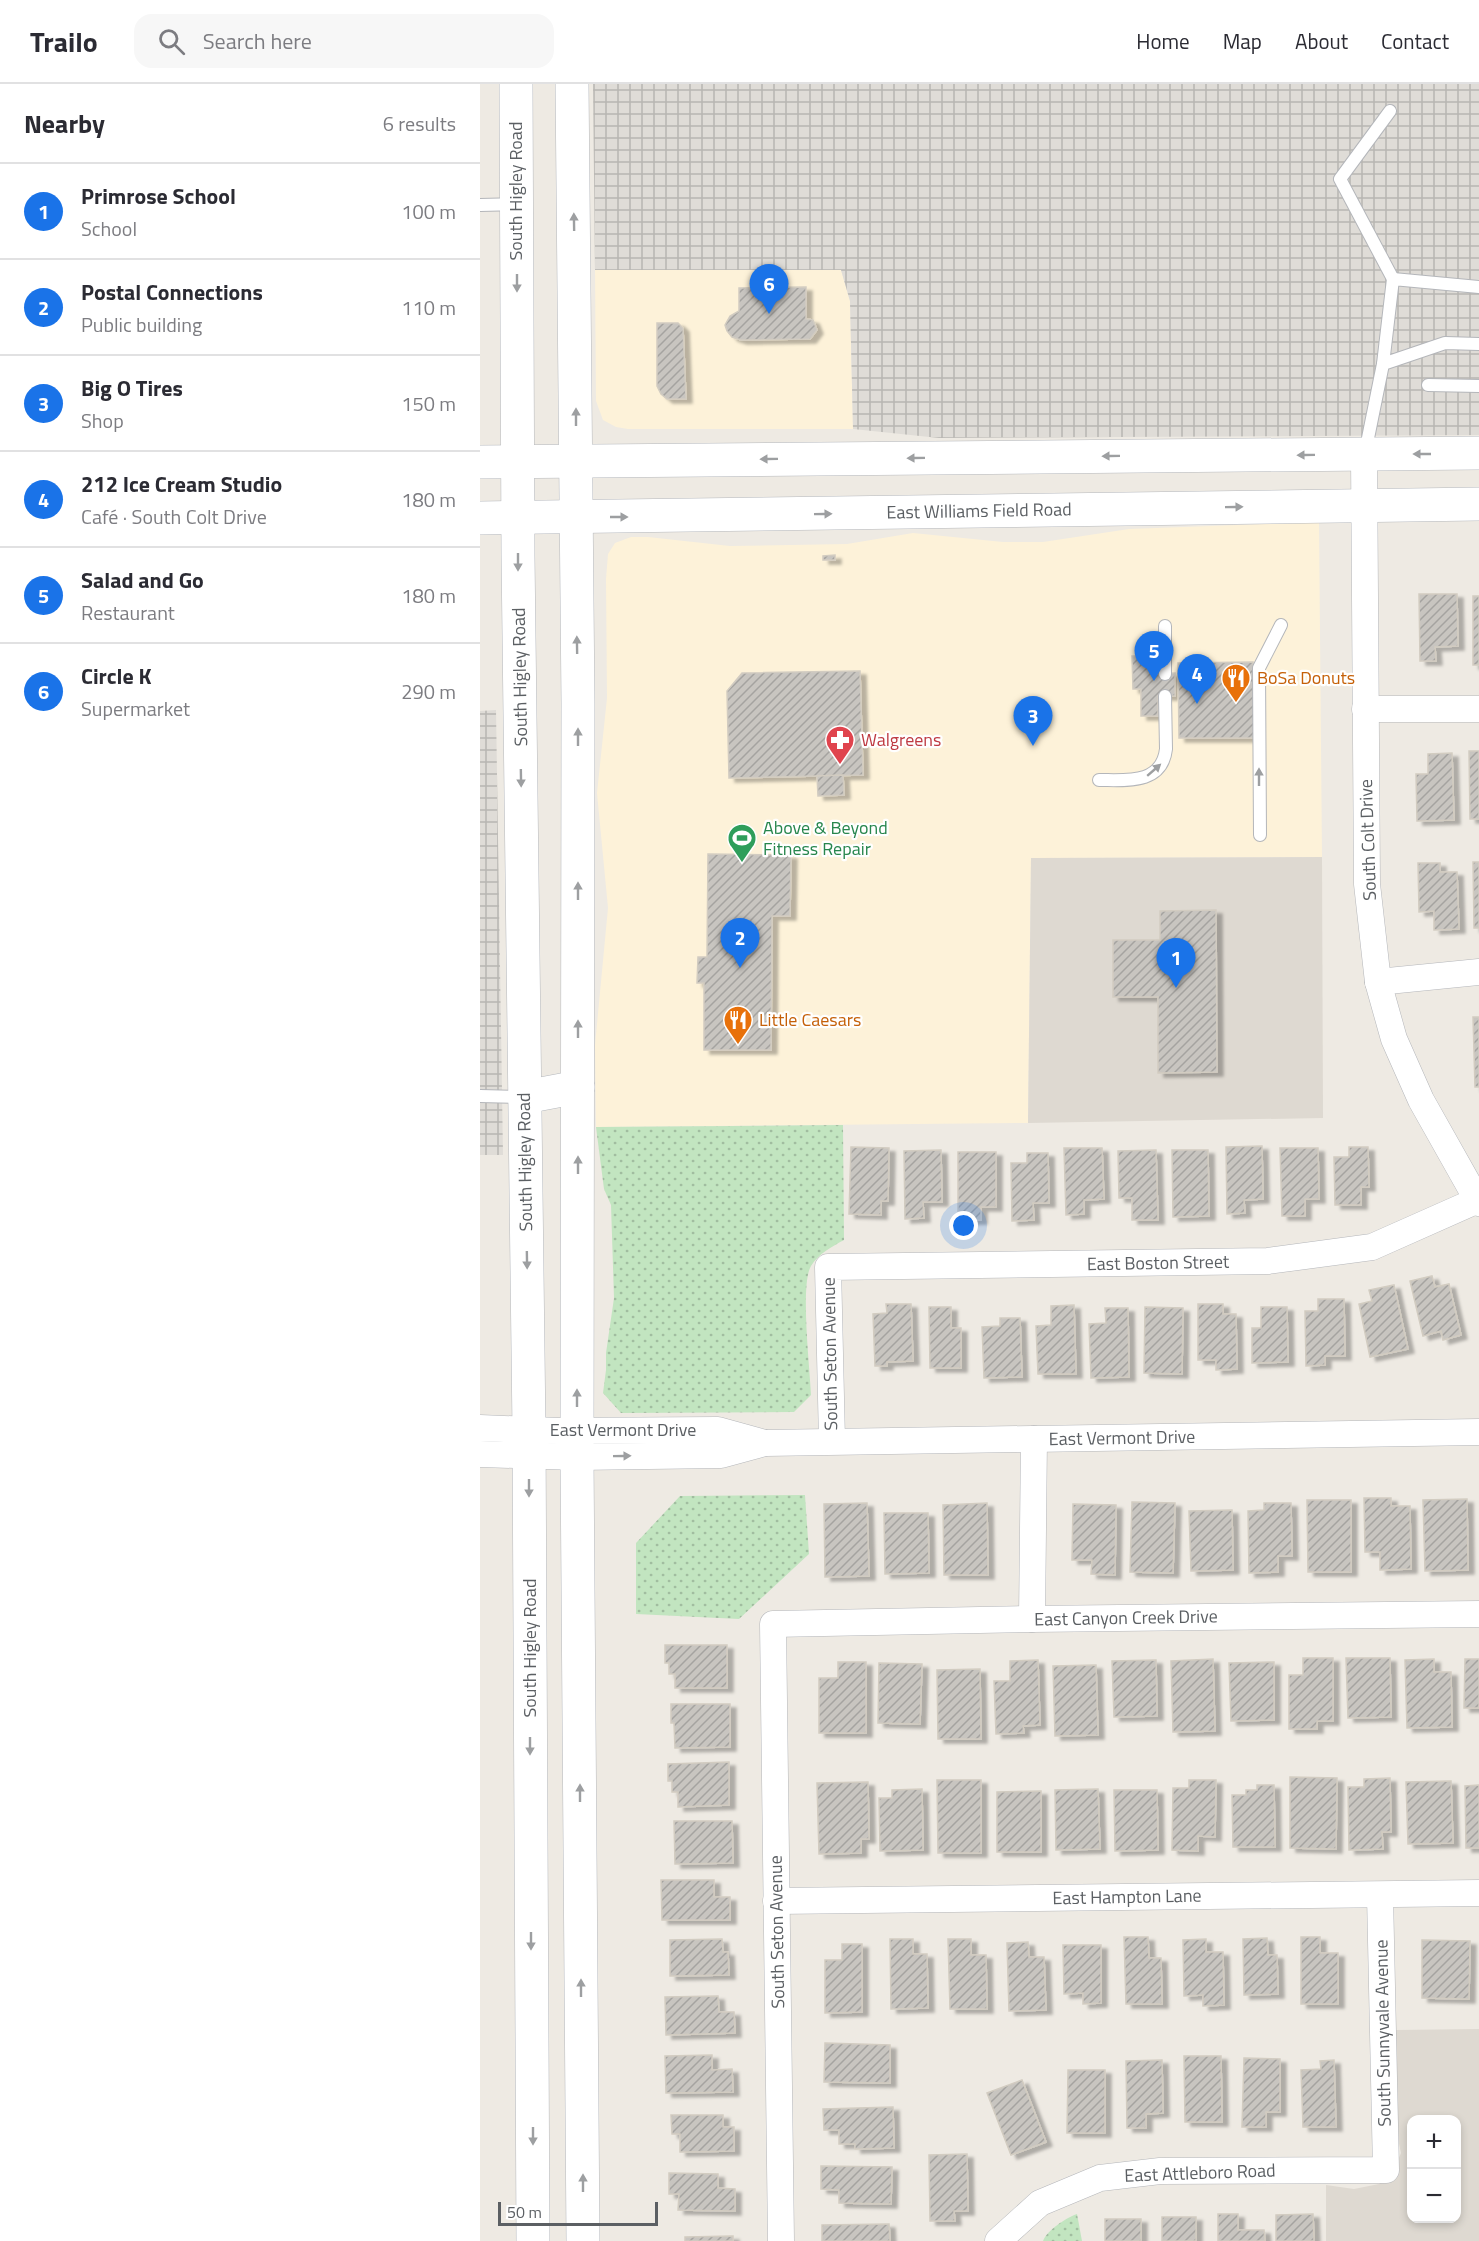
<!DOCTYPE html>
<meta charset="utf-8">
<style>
:root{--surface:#fff;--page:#f7f7f7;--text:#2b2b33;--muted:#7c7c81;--line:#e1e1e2;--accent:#1a73e8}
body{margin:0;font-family:"Titillium Web",sans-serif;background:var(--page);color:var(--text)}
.controls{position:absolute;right:18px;bottom:18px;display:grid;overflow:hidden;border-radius:12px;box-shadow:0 3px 9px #0003}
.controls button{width:54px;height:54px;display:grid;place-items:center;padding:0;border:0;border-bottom:2px solid var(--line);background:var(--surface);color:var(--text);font:30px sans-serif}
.scale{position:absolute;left:18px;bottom:15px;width:160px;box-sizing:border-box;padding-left:6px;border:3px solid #5b5f63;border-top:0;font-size:16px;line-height:21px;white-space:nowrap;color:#5b5f63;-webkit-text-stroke:4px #fff;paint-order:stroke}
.you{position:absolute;left:484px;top:1142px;width:21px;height:21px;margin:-15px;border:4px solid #fff;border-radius:50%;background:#1a73e8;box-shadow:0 0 0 9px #1a73e833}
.badge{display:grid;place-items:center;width:39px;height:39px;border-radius:50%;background:var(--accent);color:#fff;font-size:20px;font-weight:700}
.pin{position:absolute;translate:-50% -50px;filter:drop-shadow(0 2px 3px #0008)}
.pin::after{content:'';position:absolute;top:32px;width:21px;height:18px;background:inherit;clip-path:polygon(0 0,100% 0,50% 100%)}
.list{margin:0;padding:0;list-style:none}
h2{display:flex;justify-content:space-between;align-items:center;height:78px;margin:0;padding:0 24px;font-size:26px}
h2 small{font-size:20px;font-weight:400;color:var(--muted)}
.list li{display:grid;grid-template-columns:39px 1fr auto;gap:18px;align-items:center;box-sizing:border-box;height:96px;padding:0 24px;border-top:2px solid var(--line)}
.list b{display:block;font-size:22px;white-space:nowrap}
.list p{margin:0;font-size:20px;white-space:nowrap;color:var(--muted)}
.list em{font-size:20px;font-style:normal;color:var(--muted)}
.icon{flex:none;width:33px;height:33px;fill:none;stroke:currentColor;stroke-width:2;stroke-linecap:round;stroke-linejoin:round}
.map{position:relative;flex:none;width:999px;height:2157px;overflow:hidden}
header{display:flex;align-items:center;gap:36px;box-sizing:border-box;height:84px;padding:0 30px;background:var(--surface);border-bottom:2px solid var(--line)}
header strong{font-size:28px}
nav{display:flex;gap:33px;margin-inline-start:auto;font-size:21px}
.search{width:420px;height:54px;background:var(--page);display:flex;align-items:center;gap:15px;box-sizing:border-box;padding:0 21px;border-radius:18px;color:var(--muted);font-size:22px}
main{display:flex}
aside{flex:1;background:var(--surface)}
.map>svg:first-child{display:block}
.commercial{fill:#fdf2d9}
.industrial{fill:url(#industrial-grid)}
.education{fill:#ded9d1;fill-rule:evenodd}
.park{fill:url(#park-dots)}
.building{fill:url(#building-hatch);stroke:#d2ccc1;stroke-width:1.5;filter:url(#shadow)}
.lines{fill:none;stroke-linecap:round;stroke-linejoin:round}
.lane-casing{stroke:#b4b6ba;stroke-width:14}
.street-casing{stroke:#b4b6ba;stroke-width:27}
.secondary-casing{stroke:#b5b8bd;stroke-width:34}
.lane{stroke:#fff;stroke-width:12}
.street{stroke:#fff;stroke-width:26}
.secondary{stroke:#fff;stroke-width:33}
.oneway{fill:#9d9fa1}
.labels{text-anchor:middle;stroke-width:4.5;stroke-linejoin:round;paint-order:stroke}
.street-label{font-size:18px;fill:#5b5f63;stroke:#fff}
.food-label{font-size:18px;fill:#c56008;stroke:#fff;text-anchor:start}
.health-label{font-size:18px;fill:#be3a42;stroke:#fff;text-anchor:start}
.leisure-label{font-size:18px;fill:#27864d;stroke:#fff;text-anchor:start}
</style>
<header>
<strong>Trailo</strong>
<div class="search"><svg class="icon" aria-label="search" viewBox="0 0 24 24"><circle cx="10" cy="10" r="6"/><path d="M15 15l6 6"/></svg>Search here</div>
<nav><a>Home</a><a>Map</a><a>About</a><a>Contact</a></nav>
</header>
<main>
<aside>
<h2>Nearby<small>6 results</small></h2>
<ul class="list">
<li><span class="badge">1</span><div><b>Primrose School</b><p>School</p></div><em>100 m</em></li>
<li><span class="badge">2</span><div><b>Postal Connections</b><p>Public building</p></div><em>110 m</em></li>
<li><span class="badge">3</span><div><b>Big O Tires</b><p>Shop</p></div><em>150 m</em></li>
<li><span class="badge">4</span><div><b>212 Ice Cream Studio</b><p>Café · South Colt Drive</p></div><em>180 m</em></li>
<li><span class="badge">5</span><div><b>Salad and Go</b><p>Restaurant</p></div><em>180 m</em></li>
<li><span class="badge">6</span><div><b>Circle K</b><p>Supermarket</p></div><em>290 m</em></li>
</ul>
</aside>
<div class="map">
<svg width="999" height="2157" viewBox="0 0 999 2157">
<defs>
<pattern id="industrial-grid" width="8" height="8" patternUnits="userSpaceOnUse" patternTransform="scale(1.5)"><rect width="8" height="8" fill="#dfdcd7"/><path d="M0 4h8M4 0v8" fill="none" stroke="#b8b6b2"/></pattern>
<pattern id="park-dots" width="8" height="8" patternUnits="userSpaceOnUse" patternTransform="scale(1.5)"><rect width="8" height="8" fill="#c2e5c0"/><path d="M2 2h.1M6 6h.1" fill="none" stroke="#a1bda0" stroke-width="1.8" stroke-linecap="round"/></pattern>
<pattern id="building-hatch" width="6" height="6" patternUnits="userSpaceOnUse" patternTransform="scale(1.5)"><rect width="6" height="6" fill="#c8c5c0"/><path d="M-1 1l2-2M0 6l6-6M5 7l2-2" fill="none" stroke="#a5a3a0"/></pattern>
<filter id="shadow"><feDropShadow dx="6" dy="4" stdDeviation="1.5" flood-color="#0004"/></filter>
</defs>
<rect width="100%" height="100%" fill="#eeeae3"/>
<g class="commercial">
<polygon points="115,186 361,186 370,217 373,345 148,345 136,343 123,336 116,317"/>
<polygon points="839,438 842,773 551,774 548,1039 116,1043 115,961 128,824 117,709 127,614 126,495 128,470 135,459 151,453 168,453 250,462 367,460 433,449 523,458 563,458 649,445"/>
</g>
<g class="industrial">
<polygon points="113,0 999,0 999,351 459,354 373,345 370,217 361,186 115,186"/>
<polygon points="16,626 23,1071 0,1071 0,627"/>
</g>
<g class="education">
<polygon points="842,773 843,1034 548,1039 551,774"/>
<path d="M999 1945V2157H846V2101L874 2105 899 2100 915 2083 921 2069 914 2037 916 1946ZM932 2036H976V2134H932Z"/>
</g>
<g class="park">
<path d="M363 1041 364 1156C353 1162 338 1170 331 1182 320 1200 330 1285 331 1311L314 1328 141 1329 123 1309 126 1286V1269L134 1214 131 1121 124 1105 116 1043Z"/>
<polygon points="325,1411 329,1470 259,1535 156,1530 156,1459 200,1412"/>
<path d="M597 2130 602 2157H563C567 2146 586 2134 597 2130Z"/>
</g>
<g class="building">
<polygon points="326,203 326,235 333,236 337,246 330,255 261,256 252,253 247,247 245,241 250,232 259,227 259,204"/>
<polygon points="177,239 198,239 203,244 206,315 187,315 181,310 177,302"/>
<polygon points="355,471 355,476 343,476 343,472"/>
<polygon points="939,510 977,510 978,562 955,563 956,577 940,577"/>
<rect x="993" y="512" width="6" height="69"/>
<polygon points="652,572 678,572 678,590 695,589 695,612 678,612 678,632 661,632 661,605 653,605"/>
<polygon points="773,578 774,654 699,654 698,579"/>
<polygon points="380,587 383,691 249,694 247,607 262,589"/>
<polygon points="989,667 999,667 999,735 990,735"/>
<polygon points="972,669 974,736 937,737 936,690 948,690 948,670"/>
<polygon points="363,691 364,711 338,712 337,692"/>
<polygon points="228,770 311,771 310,832 292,832 291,966 224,966 224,899 217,899 218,873 227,873"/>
<polygon points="993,778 999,778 999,844 994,844"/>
<polygon points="938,779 960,779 960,788 977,788 979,845 954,846 954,827 939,828"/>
<polygon points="736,826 737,988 678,989 678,913 633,913 633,856 680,856 680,827"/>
<polygon points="993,933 999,933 999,1003 995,1003"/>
<polygon points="782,1062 783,1115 764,1116 765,1129 747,1130 746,1063"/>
<polygon points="371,1063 409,1064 408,1117 401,1117 401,1131 369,1130"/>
<polygon points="869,1063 888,1063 889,1103 881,1103 881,1121 855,1121 854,1073 869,1073"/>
<polygon points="584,1064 622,1064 624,1115 604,1116 604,1130 586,1131"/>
<polygon points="800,1064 838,1064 839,1115 825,1115 825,1132 802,1132"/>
<polygon points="461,1066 462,1118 443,1118 444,1134 425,1135 424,1067"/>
<polygon points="676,1066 678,1136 652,1136 652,1114 639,1114 638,1067"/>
<polygon points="692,1066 728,1066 729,1132 693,1133"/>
<polygon points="478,1068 516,1068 516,1123 501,1123 501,1136 478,1137"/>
<polygon points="547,1069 568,1069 569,1119 553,1119 554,1136 532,1137 531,1079 547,1079"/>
<polygon points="952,1192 955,1203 969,1200 981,1251 963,1256 961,1247 943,1252 930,1197"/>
<polygon points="914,1201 928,1265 890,1273 879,1220 892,1217 889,1206"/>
<polygon points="838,1215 864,1215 865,1272 845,1272 845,1281 826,1282 825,1227 838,1227"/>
<polygon points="406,1220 431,1220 433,1277 407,1278 407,1282 395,1282 393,1230 407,1229"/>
<polygon points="718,1220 743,1220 743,1230 756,1230 757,1285 736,1286 736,1276 718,1276"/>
<polygon points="594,1221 596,1290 558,1290 556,1242 571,1241 571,1222"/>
<polygon points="449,1223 471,1223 471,1244 481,1244 481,1284 450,1284"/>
<polygon points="665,1223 703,1224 702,1290 664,1289"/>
<polygon points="781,1223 807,1223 808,1278 772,1279 772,1244 781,1244"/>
<polygon points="625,1224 648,1224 649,1293 611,1294 609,1240 626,1239"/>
<polygon points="520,1234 540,1234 542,1293 504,1294 502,1243 520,1242"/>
<polygon points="884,1414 911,1414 911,1422 930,1422 931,1485 900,1486 900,1468 885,1468"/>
<polygon points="987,1415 988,1486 945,1487 943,1416"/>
<polygon points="827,1416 871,1416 871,1488 828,1488"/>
<polygon points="652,1418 695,1419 693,1489 650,1488"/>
<polygon points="387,1419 389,1492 345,1493 344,1420"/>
<polygon points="507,1419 508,1491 464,1491 463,1421"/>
<polygon points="784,1419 811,1419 812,1472 798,1472 798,1488 769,1489 768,1427 784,1426"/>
<polygon points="593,1420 636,1421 635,1491 611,1490 612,1476 592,1476"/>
<polygon points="752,1426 753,1486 711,1487 709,1427"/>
<polygon points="404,1429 448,1429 449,1489 405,1490"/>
<polygon points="185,1561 247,1561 247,1604 195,1604 195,1590 189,1590 189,1579 185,1579"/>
<polygon points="823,1574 853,1574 853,1637 837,1637 837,1645 809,1645 809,1591 823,1591"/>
<polygon points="866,1574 910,1574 911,1633 868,1634"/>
<polygon points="733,1575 735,1647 693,1648 691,1577"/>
<polygon points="954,1575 954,1588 971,1588 972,1643 927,1644 925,1576"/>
<polygon points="985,1575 999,1575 999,1624 984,1624"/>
<polygon points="558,1576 560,1641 543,1642 544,1649 516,1650 514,1597 530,1597 530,1577"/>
<polygon points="676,1576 677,1632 634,1633 632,1577"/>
<polygon points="358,1578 386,1578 386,1649 339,1649 339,1594 358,1594"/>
<polygon points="794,1578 794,1636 751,1637 749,1579"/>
<polygon points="399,1579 442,1580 440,1640 398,1639"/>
<polygon points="616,1581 618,1651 575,1652 573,1582"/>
<polygon points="500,1585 501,1655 458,1655 457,1586"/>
<polygon points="191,1620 250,1620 250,1663 195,1664 194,1639 191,1639"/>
<polygon points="249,1678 249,1721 198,1723 198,1708 192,1708 192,1697 188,1697 188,1680"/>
<polygon points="810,1693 857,1694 856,1765 810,1764"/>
<polygon points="910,1694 911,1748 902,1748 903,1765 869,1766 868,1703 884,1703 884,1695"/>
<polygon points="457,1696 501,1696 501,1769 458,1769"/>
<polygon points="709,1696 736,1696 735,1753 718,1752 718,1767 692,1766 693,1704 709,1704"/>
<polygon points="971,1697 973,1759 928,1760 926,1698"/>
<polygon points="388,1698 389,1755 381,1755 381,1769 339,1770 337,1699"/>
<polygon points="777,1701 794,1701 795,1763 753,1763 752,1711 766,1711 766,1706 777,1706"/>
<polygon points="999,1701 999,1764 986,1764 985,1702"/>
<polygon points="442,1705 443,1766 400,1767 399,1714 412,1714 412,1706"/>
<polygon points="618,1705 620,1765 576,1766 575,1706"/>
<polygon points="634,1706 677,1706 678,1766 635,1767"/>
<polygon points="561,1707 561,1768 517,1768 517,1708"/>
<polygon points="194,1737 252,1737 253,1779 195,1780"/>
<polygon points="181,1796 234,1796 234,1813 250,1813 250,1836 182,1836"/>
<polygon points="644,1853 668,1853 669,1874 681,1874 682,1920 646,1920"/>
<polygon points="821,1853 840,1853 840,1869 858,1869 858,1920 821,1920"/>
<polygon points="787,1854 788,1871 797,1871 798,1910 764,1911 763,1855"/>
<polygon points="242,1855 243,1868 248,1868 249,1891 190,1892 190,1856"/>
<polygon points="410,1855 433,1855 433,1870 447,1870 448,1924 411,1925"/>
<polygon points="468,1855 491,1855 491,1871 506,1871 507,1925 470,1925"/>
<polygon points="726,1855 726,1868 743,1868 744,1921 723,1922 723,1911 704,1912 703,1856"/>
<polygon points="942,1856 990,1857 989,1915 942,1914"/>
<polygon points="548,1858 549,1873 564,1873 566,1926 529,1927 527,1859"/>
<polygon points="362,1860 382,1860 382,1928 345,1929 345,1876 362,1876"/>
<polygon points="583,1861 621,1861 621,1919 603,1920 603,1909 584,1910"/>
<polygon points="238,1912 239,1928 254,1928 255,1949 186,1951 185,1913"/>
<polygon points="345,1959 410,1961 410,1999 344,1998"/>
<polygon points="232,1971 232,1986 252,1985 253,2008 186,2009 185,1972"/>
<polygon points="704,1972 741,1972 742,2038 705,2038"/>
<polygon points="764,1974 800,1975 800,2028 786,2028 786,2043 762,2043"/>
<polygon points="682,1976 683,2029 666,2030 666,2044 647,2044 646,1977"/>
<polygon points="854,1976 856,2043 823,2043 821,1986 841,1985 840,1977"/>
<polygon points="588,1986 625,1986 625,2049 587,2049"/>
<polygon points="542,1996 566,2058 531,2071 507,2009"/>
<polygon points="413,2023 414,2064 375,2065 375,2060 359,2060 359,2046 344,2046 343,2025"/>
<polygon points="191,2031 243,2031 243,2043 254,2043 254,2067 200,2068 200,2050 192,2050"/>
<polygon points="487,2070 488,2127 474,2127 475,2137 450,2137 449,2071"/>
<polygon points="341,2082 412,2083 411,2120 359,2119 359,2106 341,2105"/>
<polygon points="189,2089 238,2090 238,2104 255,2105 255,2127 198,2126 199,2110 189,2110"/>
<polygon points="738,2130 758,2130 758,2146 784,2146 785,2157 738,2157"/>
<polygon points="833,2130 834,2157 796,2157 796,2131"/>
<rect x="682" y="2133" width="34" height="24"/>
<rect x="625" y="2135" width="36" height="22"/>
<polygon points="409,2140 410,2157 342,2157 342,2141"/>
<polygon points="253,2152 253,2157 205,2157 205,2153"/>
</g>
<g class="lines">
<g class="lane-casing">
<g id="lane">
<polyline points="910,27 860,95 913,195"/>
<polyline points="0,121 35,120"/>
<polyline points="903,280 913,195 999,203"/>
<polyline points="948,301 999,302"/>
<polyline points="885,369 903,280 965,259 999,260"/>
<polyline points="685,542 685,590"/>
<path d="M619 696C645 696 682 701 686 665L685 612"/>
<polyline points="780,751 779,584 801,541"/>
<polyline points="0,1012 43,1013"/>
</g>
</g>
<g class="street-casing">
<g id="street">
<polyline points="884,370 887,800 898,898 914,955 941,1016 999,1119"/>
<polyline points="885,625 999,625"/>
<polyline points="898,898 999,888"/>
<polyline points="0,1344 78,1347 238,1346 285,1359"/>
<polyline points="352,1357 348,1183 788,1177 892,1163 998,1116"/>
<polyline points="0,1370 97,1373 241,1371 285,1359 999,1348"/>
<polyline points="552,1535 554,1355"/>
<polyline points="296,1817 999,1809"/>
<polyline points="301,2157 293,1540 552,1535 999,1530"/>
<polyline points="518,2157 560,2119 620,2094 680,2087 906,2086 900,1811"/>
</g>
</g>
<g class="secondary-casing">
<g id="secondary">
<polyline points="36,0 38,472 49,1346 53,2157"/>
<polyline points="92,0 98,619 97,1373 103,2157"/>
<polyline points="0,378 999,369"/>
<polyline points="0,434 999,420"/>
<polyline points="45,1013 98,1003"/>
</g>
</g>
<use href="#lane" class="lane"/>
<use href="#street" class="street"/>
<use href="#secondary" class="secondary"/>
</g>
<defs><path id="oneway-solid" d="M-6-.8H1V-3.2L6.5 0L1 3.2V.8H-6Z" transform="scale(1.5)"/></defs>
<g class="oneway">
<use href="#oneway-solid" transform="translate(94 138) rotate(-91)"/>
<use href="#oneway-solid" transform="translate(37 199) rotate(90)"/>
<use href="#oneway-solid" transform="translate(96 333) rotate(-90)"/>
<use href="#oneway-solid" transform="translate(942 370) rotate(180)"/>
<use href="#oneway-solid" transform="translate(826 371) rotate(179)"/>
<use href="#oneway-solid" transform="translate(631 372) rotate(179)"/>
<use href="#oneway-solid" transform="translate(436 374) rotate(179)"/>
<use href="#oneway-solid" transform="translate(289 375) rotate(179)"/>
<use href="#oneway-solid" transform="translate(754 423) rotate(-1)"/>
<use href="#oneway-solid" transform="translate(343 430) rotate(-1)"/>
<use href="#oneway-solid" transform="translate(139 433)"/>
<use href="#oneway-solid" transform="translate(38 478) rotate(90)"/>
<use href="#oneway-solid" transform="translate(97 561) rotate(-91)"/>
<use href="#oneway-solid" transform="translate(98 653) rotate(-90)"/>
<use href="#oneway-solid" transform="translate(674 686) rotate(-41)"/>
<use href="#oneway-solid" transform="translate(779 693) rotate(-90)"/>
<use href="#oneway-solid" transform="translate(41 694) rotate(89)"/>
<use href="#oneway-solid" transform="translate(98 807) rotate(-90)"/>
<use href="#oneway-solid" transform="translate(98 945) rotate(-90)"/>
<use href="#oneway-solid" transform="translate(98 1081) rotate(-90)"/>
<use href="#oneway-solid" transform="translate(47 1176) rotate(89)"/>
<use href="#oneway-solid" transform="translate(97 1314) rotate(-90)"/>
<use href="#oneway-solid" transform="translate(142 1372) rotate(-1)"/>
<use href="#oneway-solid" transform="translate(49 1404) rotate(90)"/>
<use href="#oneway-solid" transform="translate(50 1662) rotate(90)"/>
<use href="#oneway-solid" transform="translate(100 1709) rotate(-90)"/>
<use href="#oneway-solid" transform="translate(51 1857) rotate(90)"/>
<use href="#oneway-solid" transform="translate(101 1904) rotate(-90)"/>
<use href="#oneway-solid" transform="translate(53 2052) rotate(90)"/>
<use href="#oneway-solid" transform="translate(103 2099) rotate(-90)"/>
</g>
<defs>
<g id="restaurant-pin" transform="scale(1.5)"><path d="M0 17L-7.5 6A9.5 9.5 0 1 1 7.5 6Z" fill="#e8710a" stroke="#fff"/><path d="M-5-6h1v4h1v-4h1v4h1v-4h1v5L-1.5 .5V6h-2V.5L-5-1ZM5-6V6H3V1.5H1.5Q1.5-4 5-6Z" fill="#fff"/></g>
<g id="pharmacy-pin" transform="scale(1.5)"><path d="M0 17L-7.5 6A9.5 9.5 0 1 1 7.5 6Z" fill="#e0444e" stroke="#fff"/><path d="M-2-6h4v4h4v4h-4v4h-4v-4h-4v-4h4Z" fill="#fff"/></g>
<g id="stadium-pin" transform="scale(1.5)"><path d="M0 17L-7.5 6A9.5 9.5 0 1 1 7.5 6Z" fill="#2e9e5b" stroke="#fff"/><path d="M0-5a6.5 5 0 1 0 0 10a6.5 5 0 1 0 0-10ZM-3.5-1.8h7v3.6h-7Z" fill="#fff"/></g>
</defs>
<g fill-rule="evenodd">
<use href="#restaurant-pin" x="756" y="594"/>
<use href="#pharmacy-pin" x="360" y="656"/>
<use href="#stadium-pin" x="262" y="754"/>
<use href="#restaurant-pin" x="258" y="936"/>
</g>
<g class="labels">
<g class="street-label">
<text transform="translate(36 107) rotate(-90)" y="6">South Higley Road</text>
<text transform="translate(499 427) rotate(-1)" y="6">East Williams Field Road</text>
<text transform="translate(40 593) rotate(-91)" y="6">South Higley Road</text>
<text transform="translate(888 756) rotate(-92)" y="6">South Colt Drive</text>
<text transform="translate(45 1078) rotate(-91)" y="6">South Higley Road</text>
<text transform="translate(678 1179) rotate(-1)" y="6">East Boston Street</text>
<text transform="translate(350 1270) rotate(-91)" y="6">South Seton Avenue</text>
<text x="143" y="1352">East Vermont Drive</text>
<text transform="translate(642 1354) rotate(-1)" y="6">East Vermont Drive</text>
<text transform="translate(646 1534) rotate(-1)" y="6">East Canyon Creek Drive</text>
<text transform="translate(50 1564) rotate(-90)" y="6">South Higley Road</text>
<text transform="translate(647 1813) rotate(-1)" y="6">East Hampton Lane</text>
<text transform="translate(297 1848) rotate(-91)" y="6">South Seton Avenue</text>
<text transform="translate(903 1949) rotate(-91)" y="6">South Sunnyvale Avenue</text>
<text transform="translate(720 2089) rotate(-2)" y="6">East Attleboro Road</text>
</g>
<g class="food-label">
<text x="777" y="600">BoSa Donuts</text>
<text x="279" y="942">Little Caesars</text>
</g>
<g class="health-label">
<text x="381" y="662">Walgreens</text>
</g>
<g class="leisure-label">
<text x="283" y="750">Above &amp; Beyond<tspan x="283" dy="21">Fitness Repair</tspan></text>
</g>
</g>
</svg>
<div class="controls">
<button>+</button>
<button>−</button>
</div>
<div class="scale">50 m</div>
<div class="you"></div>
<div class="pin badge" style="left:696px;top:904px">1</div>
<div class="pin badge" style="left:260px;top:884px">2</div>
<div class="pin badge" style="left:553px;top:662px">3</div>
<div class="pin badge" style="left:717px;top:620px">4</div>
<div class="pin badge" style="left:674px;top:597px">5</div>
<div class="pin badge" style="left:289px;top:230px">6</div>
</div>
</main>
